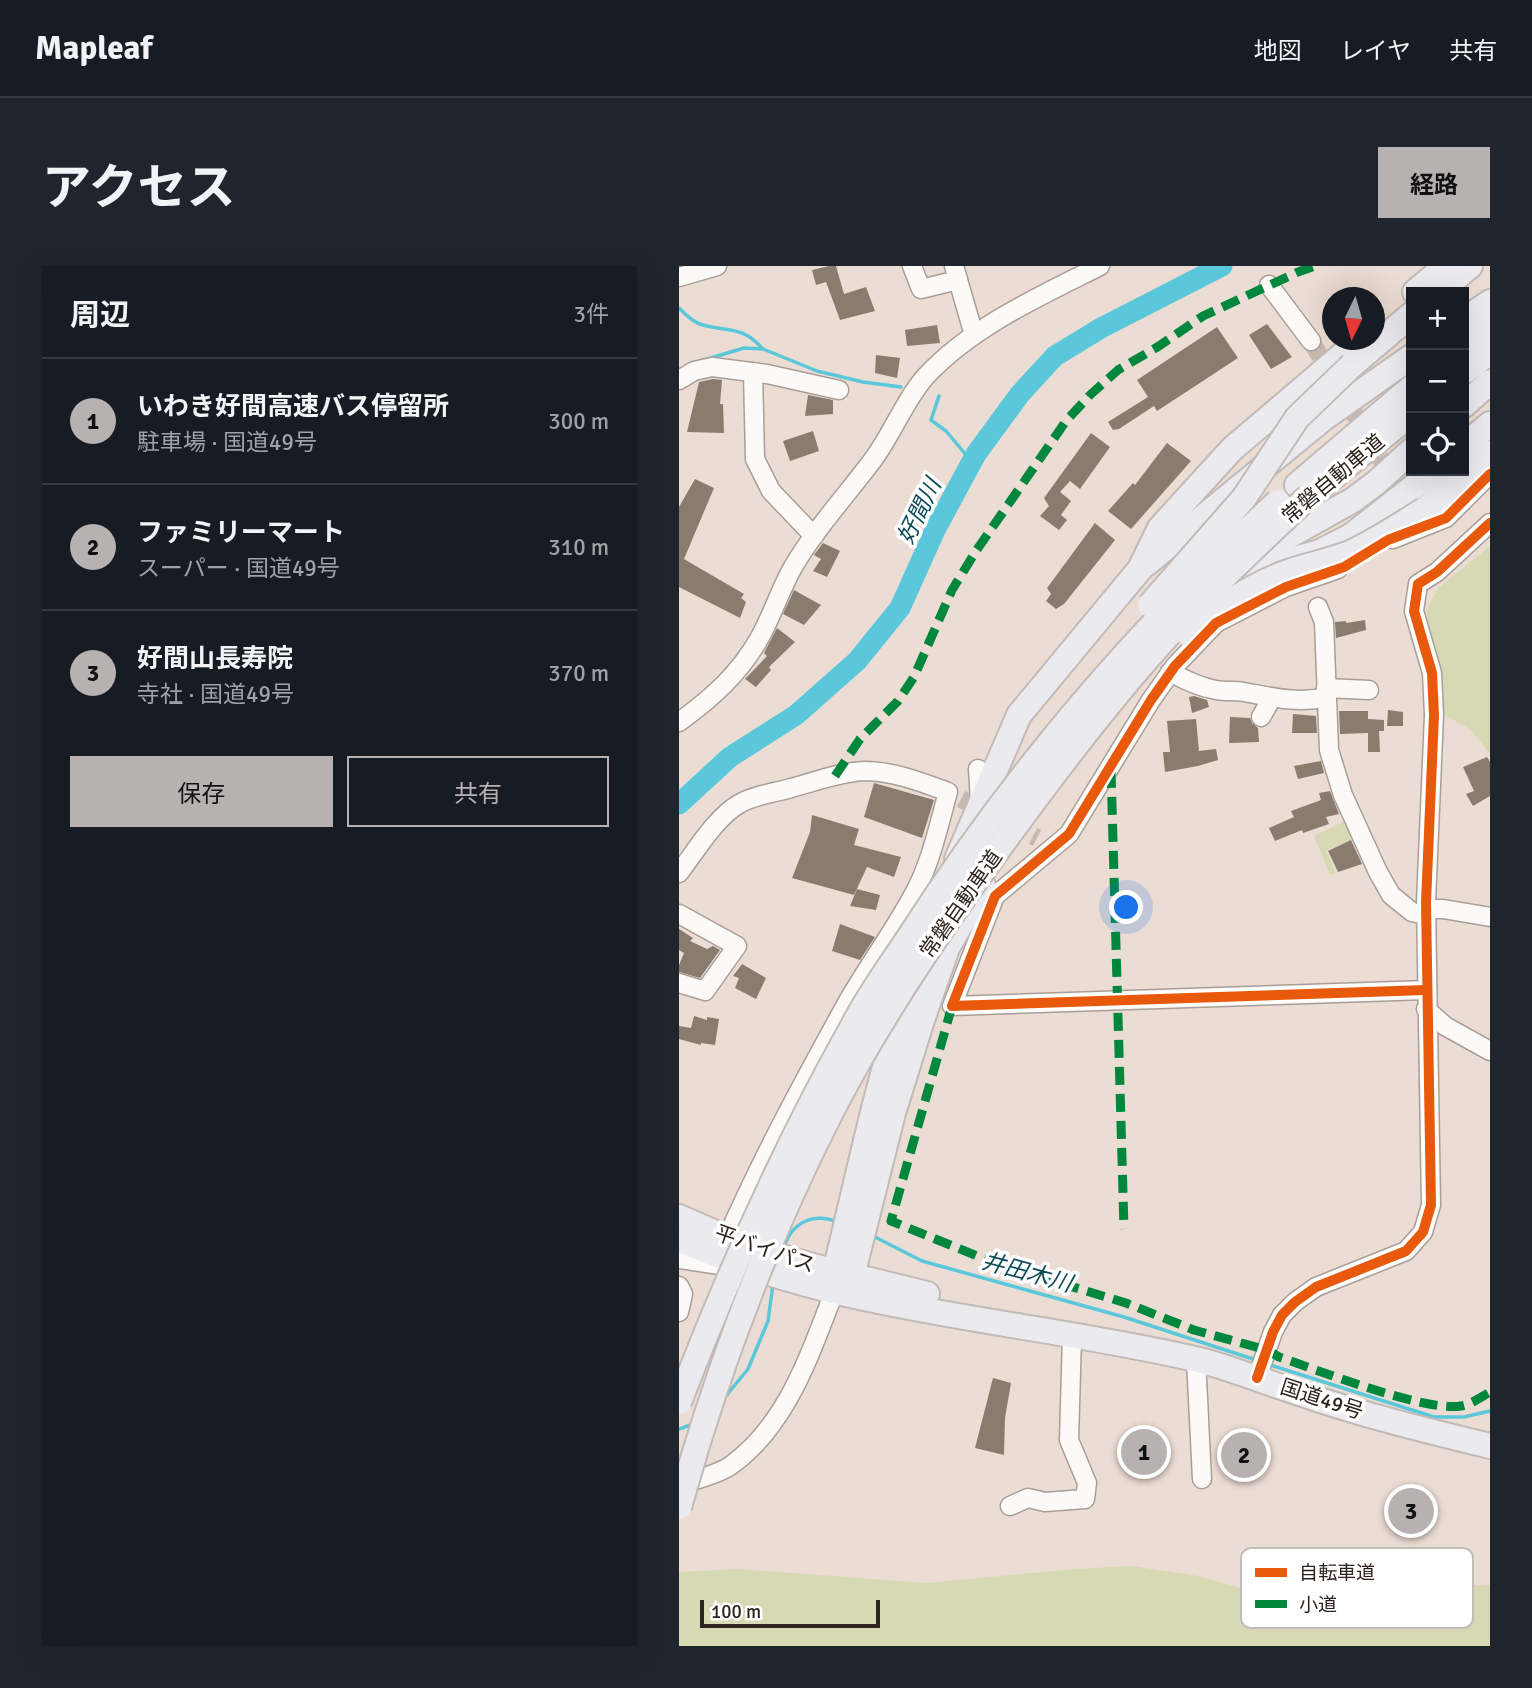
<!DOCTYPE html>
<html lang="ja">
<meta charset="utf-8">
<style>
:root{--surface:#171b24;--page:#20242c;--text:#f1f3f6;--muted:#9ea1a6;--line:#363941;--accent:#b7b2b1}
body{margin:0;font-family:Signika,"Noto Sans JP",sans-serif;background:var(--page);color:var(--text)}
.controls{position:absolute;right:21px;top:21px;display:grid;overflow:hidden;border-radius:0px;box-shadow:0 7px 28px #0002}
.controls button{width:63px;height:63px;display:grid;place-items:center;padding:0;border:0;border-bottom:2px solid var(--line);background:var(--surface);color:var(--text);font:35px sans-serif}
.compass{position:absolute;left:643px;top:21px;width:63px;height:63px;border-radius:50%;background:var(--surface);box-shadow:0 7px 28px #0002;rotate:185deg}
.scale{position:absolute;left:21px;bottom:18px;width:180px;box-sizing:border-box;padding-left:7px;border:4px solid #2d221c;border-top:0;font-size:19px;line-height:24px;white-space:nowrap;color:#2d221c;-webkit-text-stroke:5px #fff;paint-order:stroke}
.you{position:absolute;left:448px;top:642px;width:24px;height:24px;margin:-18px;border:5px solid #fff;border-radius:50%;background:#1a73e8;box-shadow:0 0 0 10px #1a73e833}
.badge{display:grid;place-items:center;width:46px;height:46px;border-radius:50%;background:var(--accent);color:#111;font-size:23px;font-weight:700}
.pin{position:absolute;translate:-50% -50%;border:4px solid #fff;box-shadow:0 2px 7px #0006}
.list{margin:0;padding:0;list-style:none}
h2{display:flex;justify-content:space-between;align-items:center;height:91px;margin:0;padding:0 28px;font-size:30px}
h2 small{font-size:23px;font-weight:400;color:var(--muted)}
.list li{display:grid;grid-template-columns:46px 1fr auto;gap:21px;align-items:center;box-sizing:border-box;height:126px;padding:0 28px;border-top:2px solid var(--line)}
.list b{display:block;font-size:26px;white-space:nowrap}
.list p{margin:0;font-size:23px;white-space:nowrap;color:var(--muted)}
.list em{font-size:23px;font-style:normal;color:var(--muted)}
.actions{display:flex;gap:14px;padding:21px 28px}
.actions a{flex:1;padding:16px 0;border:2px solid var(--accent);border-radius:0px;text-align:center;font-size:24px;color:var(--accent)}
.actions .main{background:var(--accent);color:#111}
.icon{flex:none;width:38px;height:38px;fill:none;stroke:currentColor;stroke-width:2;stroke-linecap:round;stroke-linejoin:round}
.map{position:relative;flex:none;width:811px;height:1380px;overflow:hidden;border-radius:0px}
header{display:flex;align-items:center;gap:42px;box-sizing:border-box;height:98px;padding:0 35px;background:var(--surface);border-bottom:2px solid var(--line)}
header strong{font-size:33px}
nav{display:flex;gap:38px;margin-inline-start:auto;font-size:24px}
.intro{display:flex;align-items:center;justify-content:space-between;box-sizing:border-box;height:168px;padding:0 42px}
h1{margin:0;font-size:49px}
.button{padding:18px 32px;border-radius:0px;background:var(--accent);color:#111;font-size:24px;font-weight:700}
main{display:flex;gap:42px;padding:0 42px}
aside{flex:1;background:var(--surface);border-radius:0px;box-shadow:0 7px 28px #0002}
.map>svg:first-child{display:block}
.green{fill:#d7d9b5}
.lines{fill:none;stroke-linecap:round;stroke-linejoin:round}
.stream{stroke:#5bc7db;stroke-width:3.5}
.river{stroke:#5bc7db;stroke-width:21}
.building{fill:#8a7b6f}
.minor-tunnel{stroke:#c6b8af;stroke-width:18;stroke-dasharray:18 9;stroke-linecap:butt}
.minor-casing{stroke:#a99e97;stroke-width:21}
.highway-casing{stroke:#c2bab6;stroke-width:28}
.minor{stroke:#fcfaf9;stroke-width:18}
.highway{stroke:#eaeaef;stroke-width:24}
.highway-bridge-casing{stroke:#c2bab6;stroke-width:28;stroke-linecap:butt}
.highway-bridge{stroke:#eaeaef;stroke-width:24}
.quiet{stroke:#00873e;stroke-width:9;stroke-dasharray:18 9;stroke-linecap:butt}
.cycleway-casing{stroke:#fff;stroke-width:15}
.cycleway{stroke:#e8590c;stroke-width:10}
.labels{text-anchor:middle;stroke-width:7;stroke-linejoin:round;paint-order:stroke}
.street-label{font-size:21px;fill:#2d221c;stroke:#fff}
.water-label{font-size:23px;font-style:italic;fill:#0c4b58;stroke:#fff}
.key{fill:#fff;stroke:#c0bdbb;stroke-width:2}
.key-label{font-size:19px;fill:#2d221c}
</style>
<header>
<strong>Mapleaf</strong>
<nav><a>地図</a><a>レイヤ</a><a>共有</a></nav>
</header>
<div class="intro"><h1>アクセス</h1><a class="button">経路</a></div>
<main>
<aside>
<h2>周辺<small>3件</small></h2>
<ul class="list">
<li><span class="badge">1</span><div><b>いわき好間高速バス停留所</b><p>駐車場 · 国道49号</p></div><em>300 m</em></li>
<li><span class="badge">2</span><div><b>ファミリーマート</b><p>スーパー · 国道49号</p></div><em>310 m</em></li>
<li><span class="badge">3</span><div><b>好間山長寿院</b><p>寺社 · 国道49号</p></div><em>370 m</em></li>
</ul>
<div class="actions"><a class="main">保存</a><a>共有</a></div>
</aside>
<div class="map">
<svg width="811" height="1380" viewBox="0 0 811 1380">
<rect width="100%" height="100%" fill="#ecddd4"/>
<g class="green">
<polygon points="811,280 811,488 792,464 766,449 747,345 759,322"/>
<polygon points="666,555 674,573 647,585 657,607 651,609 635,570"/>
<polygon points="454,1300 519,1310 563,1322 591,1339 636,1342 675,1340 734,1320 811,1319 811,1380 0,1380 0,1306 58,1303 248,1317 395,1303"/>
</g>
<g class="lines">
<g class="stream">
<path d="M0 42C8 50 16 58 28 60 54 66 64 61 84 83"/>
<polyline points="15,97 65,82 84,83 138,105 184,116 222,121"/>
<polyline points="260,130 252,154 267,165 293,196"/>
<polyline points="192,969 243,995 445,1051 577,1094"/>
<path d="M104 984C112 956 134 946 159 956"/>
<polyline points="588,1098 755,1151 785,1151 811,1145"/>
<polyline points="42,1136 69,1103 89,1055 94,1018"/>
<polyline points="0,1163 14,1158"/>
</g>
<polyline class="river" points="0,538 51,491 117,449 178,395 221,342 256,264 297,188 341,128 376,90 422,62 543,0"/>
</g>
<g class="building">
<polygon points="150,0 157,0 165,28 187,21 196,45 161,54 147,16 137,19 133,4"/>
<polygon points="588,58 613,91 592,103 570,69"/>
<polygon points="258,59 261,77 228,80 226,64"/>
<polygon points="538,61 559,92 478,145 475,140 440,163 434,164 429,156 469,131 458,114"/>
<polygon points="197,89 221,92 218,112 196,107"/>
<polygon points="34,113 43,114 41,138 44,138 45,167 8,166 20,116"/>
<polygon points="129,129 154,134 154,148 126,150"/>
<polygon points="134,165 140,185 111,195 104,175"/>
<polygon points="412,167 431,181 401,223 391,215 381,226 392,235 382,249 388,254 380,264 361,250 370,240 365,232"/>
<polygon points="488,177 512,195 452,263 429,245 454,217 456,219"/>
<polygon points="16,213 35,222 5,293 65,328 62,332 67,336 61,352 0,321 0,241"/>
<polygon points="416,257 436,274 385,338 377,343 367,335 372,328 368,322"/>
<polygon points="144,277 161,285 148,311 134,305 142,293 135,289"/>
<polygon points="115,324 142,339 125,359 104,348"/>
<polygon points="686,354 687,364 657,372 656,356 667,355 667,357"/>
<polygon points="98,362 116,376 90,401 92,404 77,421 66,413 88,390 85,387"/>
<polygon points="515,430 528,434 530,441 513,447 510,431"/>
<polygon points="709,444 724,446 724,460 708,460"/>
<polygon points="660,445 689,445 689,453 705,454 705,465 700,465 701,486 689,486 689,467 661,468"/>
<polygon points="614,448 637,450 638,467 613,467"/>
<polygon points="551,451 571,452 573,457 579,462 580,476 550,477"/>
<polygon points="517,453 520,485 537,483 539,494 519,500 486,506 484,486 491,486 488,455"/>
<polygon points="808,491 811,496 811,530 794,540 787,528 795,525 784,501"/>
<polygon points="642,495 645,507 619,513 615,500"/>
<polygon points="195,517 255,534 243,572 185,551"/>
<polygon points="651,525 660,548 647,551 650,558 624,567 623,564 596,575 590,562 615,551 612,545 642,534 640,527"/>
<polygon points="133,549 180,563 175,579 222,591 215,611 188,601 175,629 113,612 131,566"/>
<polygon points="672,574 683,598 659,606 649,585"/>
<polygon points="178,623 201,629 197,644 171,640"/>
<polygon points="161,658 196,671 181,694 153,685"/>
<polygon points="0,663 14,672 11,675 28,683 34,680 41,684 21,712 0,706 0,699 5,687 0,684"/>
<polygon points="63,698 87,712 77,733 56,722 60,712 54,710"/>
<polygon points="15,750 28,754 28,751 40,753 36,779 22,777 22,779 0,773 0,760 12,762"/>
<polygon points="314,1112 332,1117 326,1152 325,1189 296,1182"/>
<polygon points="555,1173 587,1183 577,1206 543,1195"/>
</g>
<g class="lines">
<g class="minor-tunnel">
<polyline points="632,75 714,213"/>
<polyline points="282,533 358,572"/>
</g>
<g class="minor-casing">
<g id="minor">
<polyline points="233,0 242,23 279,14"/>
<polyline points="275,0 295,69"/>
<polyline points="0,11 38,0"/>
<polyline points="590,19 632,75"/>
<polyline points="74,106 76,193 92,225 135,270"/>
<polyline points="0,114 15,105 33,101 88,108 160,124"/>
<polyline points="714,273 767,252 811,208"/>
<polyline points="659,303 607,321 537,357 496,400 472,434 390,568 316,630 273,740 747,724"/>
<polyline points="639,341 645,356 650,484 664,529 699,606 712,629 733,646 747,649"/>
<path d="M491 406C506 414 520 421 537 424 546 426 556 424 565 426 593 431 619 438 647 431"/>
<polyline points="647,422 690,424"/>
<polyline points="582,451 590,437 585,430"/>
<path d="M0 456C33 432 60 408 80 373 93 350 101 324 114 301 136 264 164 233 190 199 212 172 224 136 247 110 294 60 361 30 421 0"/>
<polyline points="299,503 301,535"/>
<path d="M0 607C16 586 37 551 60 538 75 529 95 527 112 522 135 516 161 506 185 505 214 505 242 516 269 526 260 558 253 592 238 622 218 661 191 697 169 735 126 813 84 890 48 972"/>
<polyline points="747,643 764,643 811,651"/>
<polyline points="0,648 58,680 26,725 0,717"/>
<polyline points="747,743 766,760 811,785"/>
<polyline points="0,993 54,1001"/>
<polyline points="0,1020 4,1028 0,1046"/>
<polyline points="517,1093 523,1213"/>
<polyline points="578,1112 594,1066 603,1049 616,1036 637,1021 727,985 744,966 752,939 747,636 755,449 753,407 735,345 739,318 758,306 811,257"/>
<path d="M0 1219C16 1214 37 1209 51 1200 109 1159 131 1087 156 1024"/>
<polyline points="331,1240 349,1232 366,1236 406,1233 408,1217 390,1174 393,1070"/>
</g>
</g>
<g class="highway-casing">
<g id="highway">
<polyline points="736,26 767,0"/>
<polyline points="760,26 791,0"/>
<polyline points="785,54 811,36"/>
<polyline points="785,80 811,60"/>
<polyline points="673,99 732,49"/>
<polyline points="785,106 811,86"/>
<polyline points="785,139 811,116"/>
<polyline points="785,180 811,158"/>
<polyline points="618,219 732,122"/>
<polyline points="629,231 732,148"/>
<polyline points="745,244 811,187"/>
<polyline points="567,294 674,234 698,216 732,185"/>
<polyline points="467,298 645,152 732,91"/>
<polyline points="532,325 585,301 641,286 672,270 755,205"/>
<polyline points="278,593 340,449 461,303 481,262 553,183 681,74"/>
<polyline points="0,951 71,982 130,999 248,1028"/>
<path d="M0 973C162 1047 344 1053 516 1093 550 1101 583 1115 617 1126 680 1148 745 1164 811 1180"/>
<path d="M156 1024V1005C180 910 198 812 232 720"/>
<polyline points="156,1024 173,1010 214,847 243,754 268,682 304,620"/>
</g>
</g>
<use href="#minor" class="minor"/>
<use href="#highway" class="highway"/>
<g class="highway-bridge-casing">
<g id="highway-bridge">
<polyline points="471,339 565,232 618,152 673,99"/>
<path d="M509 368C538 343 572 319 609 306 629 299 651 295 671 287 697 275 721 259 745 244"/>
<path d="M0 1136C50 1006 107 879 175 758 191 727 212 699 231 670 334 510 457 364 599 236"/>
<path d="M0 1241C37 1108 85 979 147 856 190 770 244 688 300 610 353 536 407 463 467 394 517 336 573 283 629 231"/>
</g>
</g>
<use href="#highway-bridge" class="highway-bridge"/>
<g class="quiet">
<polyline points="432,504 445,963"/>
<polyline points="156,510 181,473 219,435 235,411 273,324 297,285 387,155 411,129 439,104 480,80 524,50 619,6 636,0"/>
<path d="M273 740 212 955 318 998 447 1037 515 1064 588 1084 600 1091C639 1104 745 1146 782 1140 793 1138 802 1131 811 1126"/>
</g>
<g class="cycleway-casing">
<g id="cycleway">
<polyline points="747,724 273,740 316,630 390,568 472,434 496,400 537,357 607,321 665,301 709,274 767,252 811,208"/>
<polyline points="578,1112 594,1066 603,1049 616,1036 637,1021 727,985 744,966 752,939 747,636 755,449 753,407 735,345 739,318 758,306 811,257"/>
</g>
</g>
<use href="#cycleway" class="cycleway"/>
</g>
<g class="labels">
<g class="street-label">
<text transform="translate(654 213) rotate(-40)" y="7">常磐自動車道</text>
<text transform="translate(282 638) rotate(-55)" y="7">常磐自動車道</text>
<text transform="translate(86 983) rotate(19)" y="7">平バイパス</text>
<text transform="translate(643 1133) rotate(18)" y="7">国道49号</text>
</g>
<g class="water-label">
<text transform="translate(240 245) rotate(-64)" y="8">好間川</text>
<text transform="translate(348 1006) rotate(15)" y="8">井田木川</text>
</g>
</g>
<rect x="562" y="1282" width="232" height="80" rx="10" class="key"/>
<rect x="576" y="1302" width="32" height="9" fill="#e8590c"/>
<rect x="576" y="1334" width="32" height="8" fill="#00873e"/>
<g class="key-label">
<text x="620" y="1313">自転車道</text>
<text x="620" y="1345">小道</text>
</g>
</svg>
<div class="controls">
<button>+</button>
<button>−</button>
<button><svg class="icon" aria-label="locate" viewBox="0 0 24 24"><circle cx="12" cy="12" r="6"/><path d="M12 2v4M12 18v4M2 12h4M18 12h4"/></svg></button>
</div>
<svg class="compass" viewBox="-18 -18 36 36"><path d="M0-13l5 13h-10z" fill="#e53935"/><path d="M0 13l5-13h-10z" fill="#9ea1a6"/></svg>
<div class="scale">100 m</div>
<div class="you"></div>
<div class="pin badge" style="left:465px;top:1186px">1</div>
<div class="pin badge" style="left:565px;top:1189px">2</div>
<div class="pin badge" style="left:732px;top:1245px">3</div>
</div>
</main>
